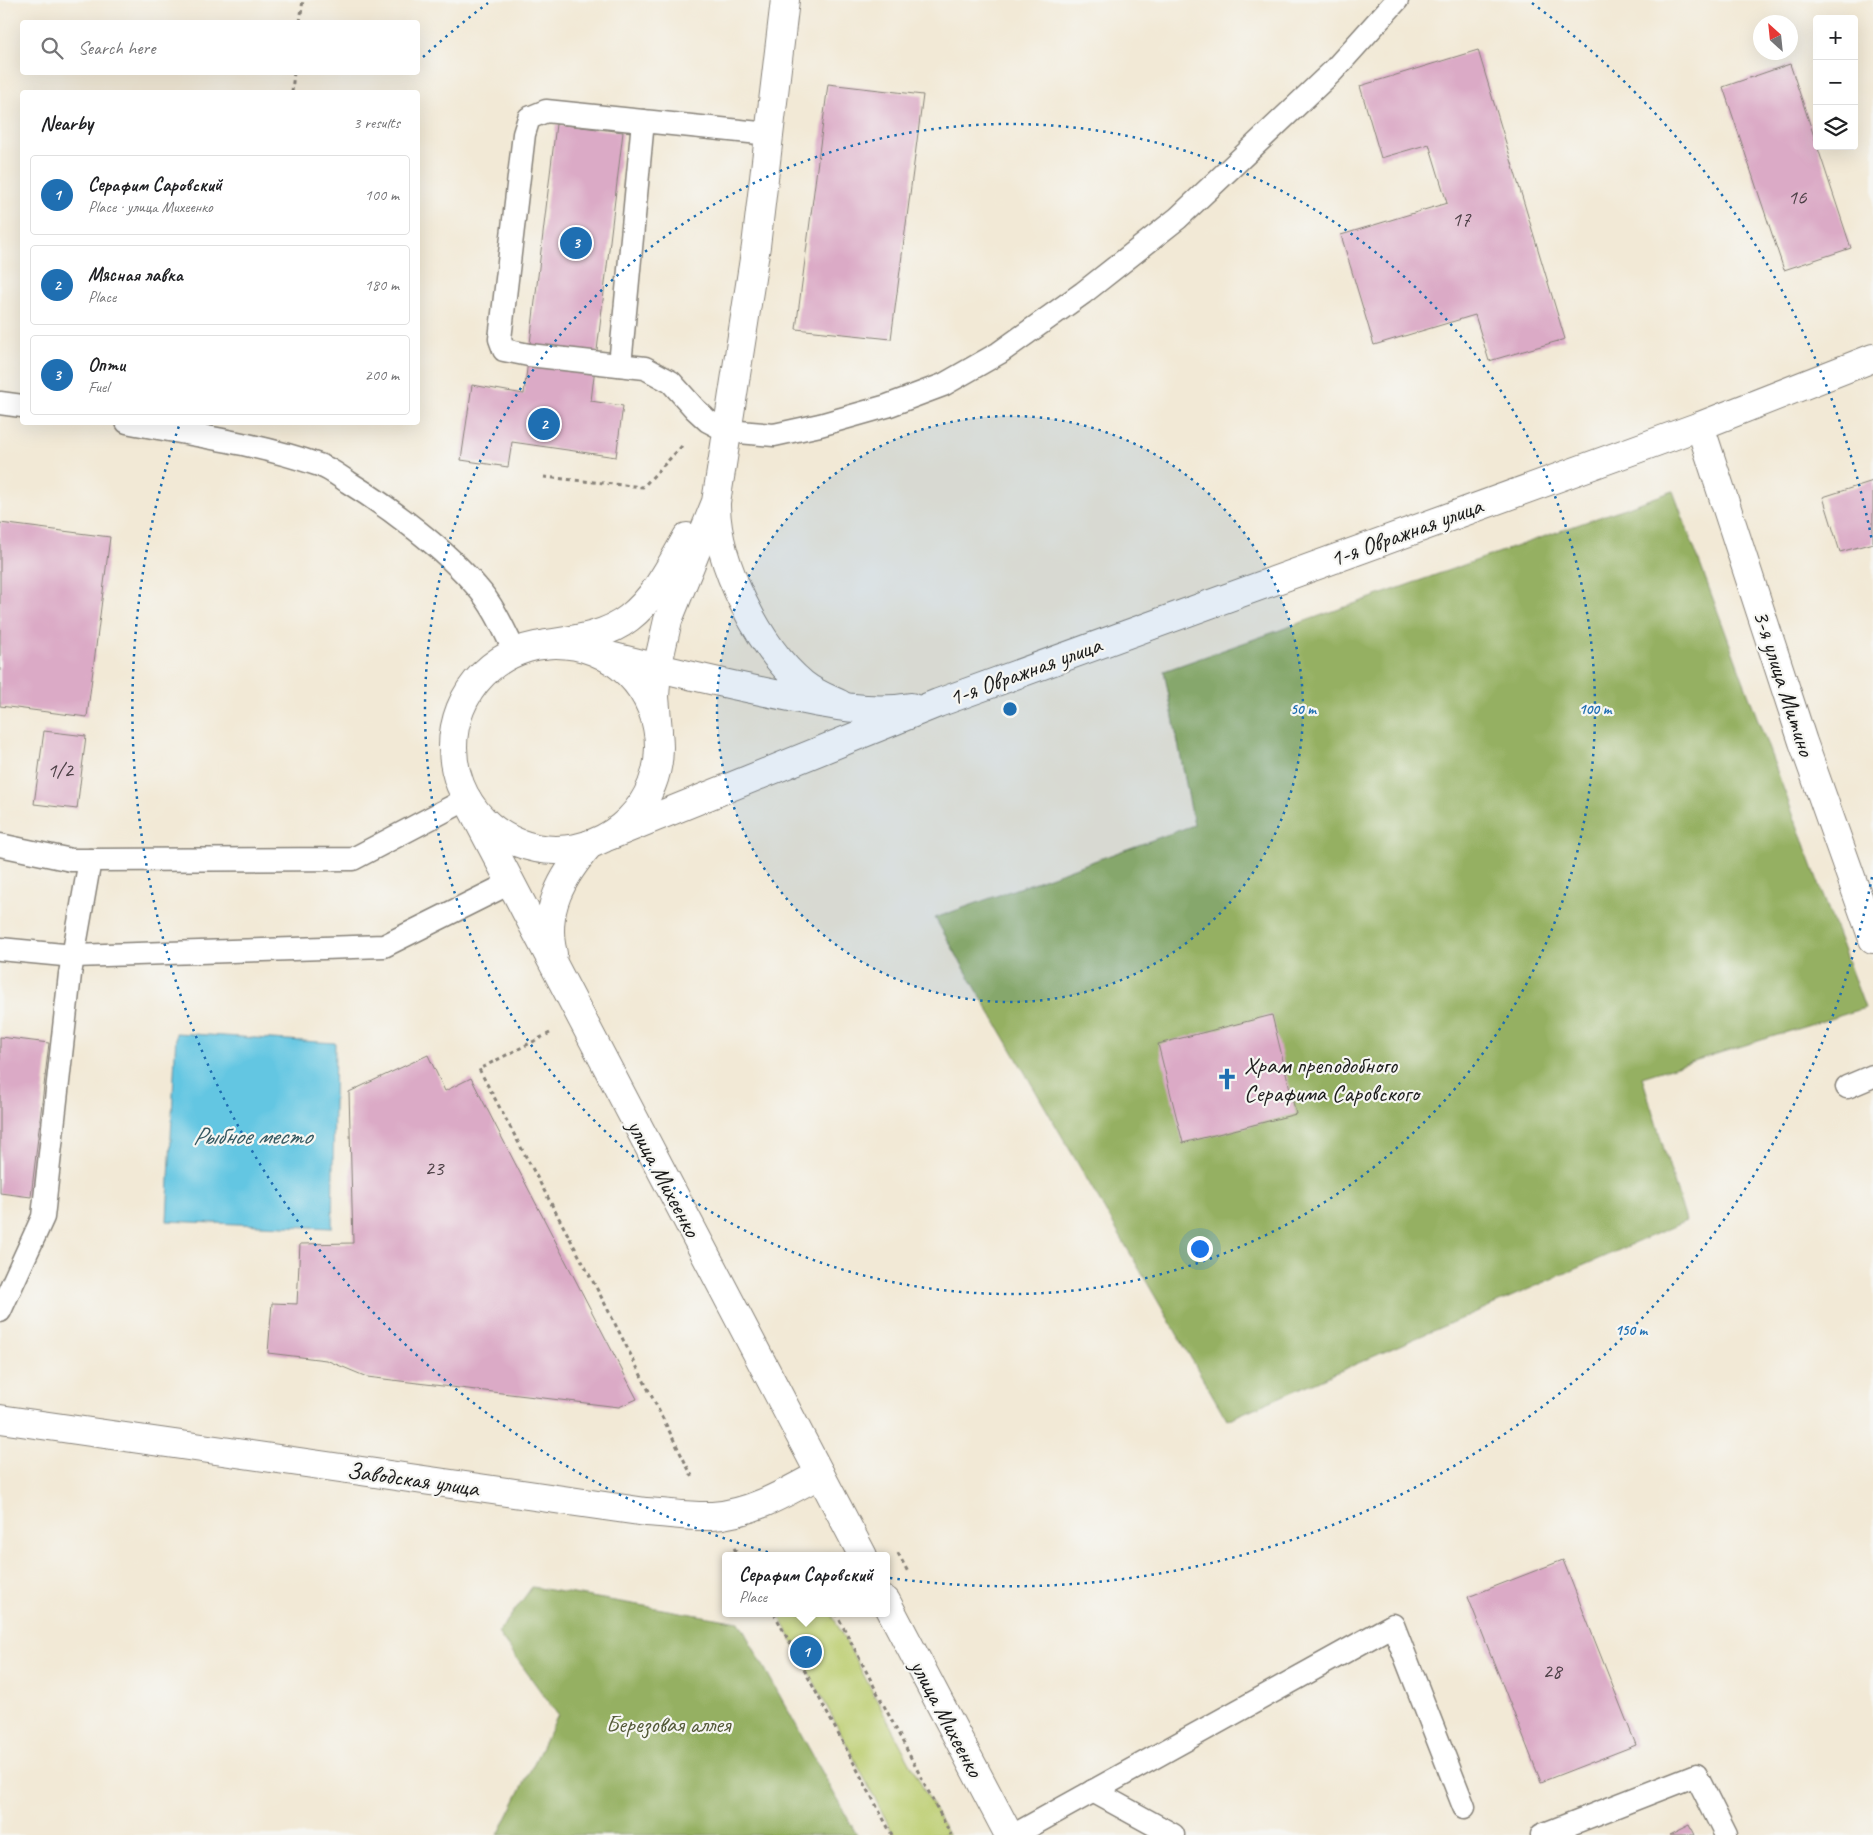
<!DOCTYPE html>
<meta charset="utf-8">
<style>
:root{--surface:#fff;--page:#f6f6f6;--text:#202124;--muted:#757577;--line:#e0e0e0;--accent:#1f6fb2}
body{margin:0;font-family:Caveat,sans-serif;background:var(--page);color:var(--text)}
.controls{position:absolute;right:15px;top:15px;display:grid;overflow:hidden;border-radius:5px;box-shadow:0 5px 20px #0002}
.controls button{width:45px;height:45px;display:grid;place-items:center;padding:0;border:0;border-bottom:1px solid var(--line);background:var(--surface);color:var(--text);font:25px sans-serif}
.compass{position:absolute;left:1753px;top:15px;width:45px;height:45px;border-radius:50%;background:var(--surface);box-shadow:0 5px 20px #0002;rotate:333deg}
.you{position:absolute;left:1199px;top:1248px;width:18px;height:18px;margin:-12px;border:4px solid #fff;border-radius:50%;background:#1a73e8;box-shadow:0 0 0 8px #1a73e833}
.badge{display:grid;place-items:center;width:32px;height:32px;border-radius:50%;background:var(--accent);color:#fff;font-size:16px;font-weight:700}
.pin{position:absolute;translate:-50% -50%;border:2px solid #fff;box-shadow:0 1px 5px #0006}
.popup{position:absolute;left:722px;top:1552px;width:168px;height:65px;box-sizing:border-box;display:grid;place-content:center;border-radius:5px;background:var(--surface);filter:drop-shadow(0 1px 4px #0005);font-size:16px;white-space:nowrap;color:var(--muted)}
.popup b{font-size:19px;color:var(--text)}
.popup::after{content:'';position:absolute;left:50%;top:100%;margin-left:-10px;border:10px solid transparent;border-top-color:var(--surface)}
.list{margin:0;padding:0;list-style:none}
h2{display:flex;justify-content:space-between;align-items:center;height:65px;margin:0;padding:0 20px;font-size:21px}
h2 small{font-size:16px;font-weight:400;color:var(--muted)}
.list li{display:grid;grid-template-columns:32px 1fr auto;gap:15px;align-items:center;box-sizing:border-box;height:80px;margin:0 10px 10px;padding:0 10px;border:1px solid var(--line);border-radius:5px}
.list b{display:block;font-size:19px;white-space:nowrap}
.list p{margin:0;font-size:16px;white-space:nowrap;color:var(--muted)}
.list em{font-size:16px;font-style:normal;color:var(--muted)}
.icon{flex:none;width:28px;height:28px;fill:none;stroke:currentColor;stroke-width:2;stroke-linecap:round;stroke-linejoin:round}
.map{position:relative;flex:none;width:1873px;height:1835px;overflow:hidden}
.search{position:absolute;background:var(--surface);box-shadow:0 5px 20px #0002;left:20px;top:20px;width:400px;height:55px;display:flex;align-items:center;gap:12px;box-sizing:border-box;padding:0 18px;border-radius:5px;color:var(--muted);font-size:19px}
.panel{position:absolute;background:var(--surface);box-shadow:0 5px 20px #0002;left:20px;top:90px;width:400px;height:335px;border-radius:5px}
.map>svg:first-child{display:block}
.green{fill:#bccd70;stroke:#6c7446}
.forest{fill:#95b062;stroke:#58663f}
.water{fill:#64c6e2;stroke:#40717f}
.building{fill:#dbaac6}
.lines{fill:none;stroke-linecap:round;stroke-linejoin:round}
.service-casing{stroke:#878279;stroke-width:25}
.minor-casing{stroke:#878279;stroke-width:30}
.tertiary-casing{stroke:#878279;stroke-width:30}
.path{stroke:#878279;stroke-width:3;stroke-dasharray:4 4;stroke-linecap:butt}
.service{stroke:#fff;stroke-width:22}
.minor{stroke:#fff;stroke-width:28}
.tertiary{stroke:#fff;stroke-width:28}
.ring{fill:none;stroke:#1f6fb2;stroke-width:2.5;stroke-dasharray:2.5 5}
.labels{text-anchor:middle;stroke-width:4.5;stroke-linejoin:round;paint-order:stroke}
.number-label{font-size:21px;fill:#4c4046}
.street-label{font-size:24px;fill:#1c1c1c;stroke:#f6f6f2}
.poi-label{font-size:24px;fill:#1c1c1c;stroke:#f6f6f2;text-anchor:start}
.park-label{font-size:24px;fill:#545a39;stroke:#f6f6f2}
.water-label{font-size:25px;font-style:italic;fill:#355861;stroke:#f6f6f2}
.centre{fill:#1f6fb2;stroke:#f6f6f2;stroke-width:2.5}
.ring-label{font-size:15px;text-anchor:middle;font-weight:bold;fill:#1f6fb2;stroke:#f6f6f2;stroke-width:4.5;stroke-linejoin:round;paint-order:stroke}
</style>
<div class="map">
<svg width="1873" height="1835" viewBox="0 0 1873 1835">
<rect width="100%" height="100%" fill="#f6f6f2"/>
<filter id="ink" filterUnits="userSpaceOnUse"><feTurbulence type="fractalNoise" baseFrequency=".02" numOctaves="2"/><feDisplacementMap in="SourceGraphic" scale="10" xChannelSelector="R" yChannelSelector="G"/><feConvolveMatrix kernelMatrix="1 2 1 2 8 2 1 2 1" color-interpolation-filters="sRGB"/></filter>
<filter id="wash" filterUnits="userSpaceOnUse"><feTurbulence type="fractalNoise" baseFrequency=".0096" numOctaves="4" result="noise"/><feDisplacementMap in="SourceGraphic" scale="20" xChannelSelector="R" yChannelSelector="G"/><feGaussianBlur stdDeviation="1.12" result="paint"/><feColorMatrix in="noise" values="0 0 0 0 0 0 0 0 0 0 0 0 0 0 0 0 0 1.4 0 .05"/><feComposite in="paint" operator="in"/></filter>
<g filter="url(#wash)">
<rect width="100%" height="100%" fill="#f2e9d6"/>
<polygon class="green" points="778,1613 831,1613 948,1835 894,1835"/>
<g class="forest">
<polygon points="1673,491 1865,1008 1642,1077 1686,1221 1227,1420 935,918 1194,825 1164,671"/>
<polygon points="532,1587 739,1622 857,1835 498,1835 558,1715 498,1633"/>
</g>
<polygon class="water" points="176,1033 335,1043 332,1228 167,1221"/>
<g id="blocks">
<g class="building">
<polygon points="1478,50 1565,339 1489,361 1475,315 1374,345 1341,235 1447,203 1429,144 1381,158 1360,86"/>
<polygon points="1790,64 1851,248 1784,270 1723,87"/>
<polygon points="828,84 923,95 891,339 796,329"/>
<polygon points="556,124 623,132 591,401 623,406 616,457 512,442 508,467 461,460 472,385 524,394"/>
<polygon points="1873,481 1873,543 1840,552 1823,497"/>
<polygon points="0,523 110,537 87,717 0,706"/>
<polygon points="44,731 86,736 77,809 34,804"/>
<polygon points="1272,1015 1296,1114 1183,1143 1158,1044"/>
<polygon points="0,1037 49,1043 31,1197 0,1193"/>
<polygon points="428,1055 445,1091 471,1078 637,1399 619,1407 367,1377 326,1360 268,1353 272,1303 297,1304 300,1244 353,1243 349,1092"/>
<polygon points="1563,1560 1636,1745 1541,1782 1468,1597"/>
<polygon points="1689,1825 1694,1835 1669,1835"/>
</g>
</g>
</g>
<g filter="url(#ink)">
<use href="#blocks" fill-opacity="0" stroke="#878279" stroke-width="1"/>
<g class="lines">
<g class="service-casing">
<g id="service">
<polyline points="769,134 546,111 529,118 524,134 500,339 504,350 529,355 645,368 671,382 695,409 708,421 727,431 774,435 820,425 887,406 943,385 999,353 1083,293 1178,218 1333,71 1397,0"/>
<polyline points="620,365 643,121"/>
<polyline points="0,403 22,406"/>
<path d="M127 422C191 435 257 443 319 465 329 468 339 476 348 482 390 508 445 549 477 587 494 606 504 630 515 652"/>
<polyline points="0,845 71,860 90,860"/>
<polyline points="0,949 74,956 384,946 510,883"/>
<polyline points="1847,1087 1873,1076"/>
<polyline points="0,1311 43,1217 70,974 90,860 353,859 467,799"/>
<polyline points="1093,1791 1173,1835"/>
<polyline points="1014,1835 1393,1625 1464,1807"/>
<polyline points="1542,1835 1696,1775 1726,1835"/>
</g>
</g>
<g class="minor-casing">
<g id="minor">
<polyline points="1700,426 1803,742 1873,939"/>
<path d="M716 506C717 563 759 648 803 684 814 693 827 698 840 704"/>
<path d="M542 645C572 640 605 637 629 618 655 598 671 565 687 537"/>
<polyline points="658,731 655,697 657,668 668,620 716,502 721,471 756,246 785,0"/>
<path d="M0 1419 646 1512C668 1513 690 1517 712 1516 750 1514 787 1492 820 1474"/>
</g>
</g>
<g class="tertiary-casing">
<g id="tertiary">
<circle cx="556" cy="747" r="103"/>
<path d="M610 656C670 671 729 685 790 697 828 705 872 714 911 707"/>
<polyline points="467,799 863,1556"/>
<polyline points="609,836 938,703 1700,426 1873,358"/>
<path d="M553 954C542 911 562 876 590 844"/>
<polyline points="886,1601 1009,1835"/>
</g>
</g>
<g class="path">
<polyline points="300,22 303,0"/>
<polyline points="292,92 294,72"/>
<polyline points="544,477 643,487 681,447 683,442"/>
<polyline points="550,1033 479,1069 605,1304 694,1480"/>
<polyline points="734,1548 739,1556"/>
<polyline points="898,1553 909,1574"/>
<polyline points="774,1613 892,1835"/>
<polyline points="836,1613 951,1835"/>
</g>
<use href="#service" class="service"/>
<use href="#minor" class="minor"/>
<use href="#tertiary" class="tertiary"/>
</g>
</g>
<circle cx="1010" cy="709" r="293" fill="#1f6fb2" fill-opacity=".12"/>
<g class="ring">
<circle cx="1010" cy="709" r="293"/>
<circle cx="1010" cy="709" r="585"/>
<path d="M1872 877A878 878 0 1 1 180 423M423 57A878 878 0 0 1 488 3M1532 3A878 878 0 0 1 1872 541"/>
</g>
<defs>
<g id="church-bare" transform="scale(1.725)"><path d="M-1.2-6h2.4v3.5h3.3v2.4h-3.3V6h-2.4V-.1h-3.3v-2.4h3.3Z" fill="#1f6fb2" stroke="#f6f6f2" stroke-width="2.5" paint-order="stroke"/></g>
</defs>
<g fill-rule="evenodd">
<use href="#church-bare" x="1227" y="1079"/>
</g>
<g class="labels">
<g class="number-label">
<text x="1797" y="204">16</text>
<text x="1461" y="226">17</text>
<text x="60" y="777">1/2</text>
<text x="434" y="1175">23</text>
<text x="1552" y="1678">28</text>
</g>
<g class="street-label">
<text transform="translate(1406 532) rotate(-20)" y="8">1-я Овражная улица</text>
<text transform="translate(1025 671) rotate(-20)" y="8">1-я Овражная улица</text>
<text transform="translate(1784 683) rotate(72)" y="8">3-я улица Митино</text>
<text transform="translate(664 1178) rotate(62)" y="8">улица Михеенко</text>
<text transform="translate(413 1479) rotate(8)" y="8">Заводская улица</text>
<text transform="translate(947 1718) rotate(62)" y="8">улица Михеенко</text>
</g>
<g class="poi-label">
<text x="1244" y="1073">Храм преподобного<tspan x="1244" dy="28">Серафима Саровского</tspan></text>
</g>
<g class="park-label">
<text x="668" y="1732">Березовая аллея</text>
</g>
<g class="water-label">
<text x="252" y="1144">Рыбное место</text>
</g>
</g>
<circle cx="1010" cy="709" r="8" class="centre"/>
<g class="ring-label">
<text x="1303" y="714">50 m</text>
<text x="1595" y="714">100 m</text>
<text x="1631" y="1335">150 m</text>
</g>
</svg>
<div class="controls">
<button>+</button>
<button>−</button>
<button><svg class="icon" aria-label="layers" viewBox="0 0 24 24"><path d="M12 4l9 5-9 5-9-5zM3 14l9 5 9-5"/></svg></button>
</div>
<svg class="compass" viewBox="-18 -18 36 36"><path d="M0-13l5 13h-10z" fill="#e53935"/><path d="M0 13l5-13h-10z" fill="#757577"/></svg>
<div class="you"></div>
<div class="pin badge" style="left:806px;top:1652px">1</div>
<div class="popup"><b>Серафим Саровский</b>Place</div>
<div class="pin badge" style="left:544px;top:424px">2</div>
<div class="pin badge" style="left:576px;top:243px">3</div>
<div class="search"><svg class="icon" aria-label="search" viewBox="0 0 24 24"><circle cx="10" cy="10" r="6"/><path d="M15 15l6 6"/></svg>Search here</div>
<section class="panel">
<h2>Nearby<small>3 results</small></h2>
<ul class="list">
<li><span class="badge">1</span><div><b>Серафим Саровский</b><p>Place · улица Михеенко</p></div><em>100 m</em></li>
<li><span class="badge">2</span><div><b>Мясная лавка</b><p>Place</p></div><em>180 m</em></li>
<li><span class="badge">3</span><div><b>Опти</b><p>Fuel</p></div><em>200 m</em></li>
</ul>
</section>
</div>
